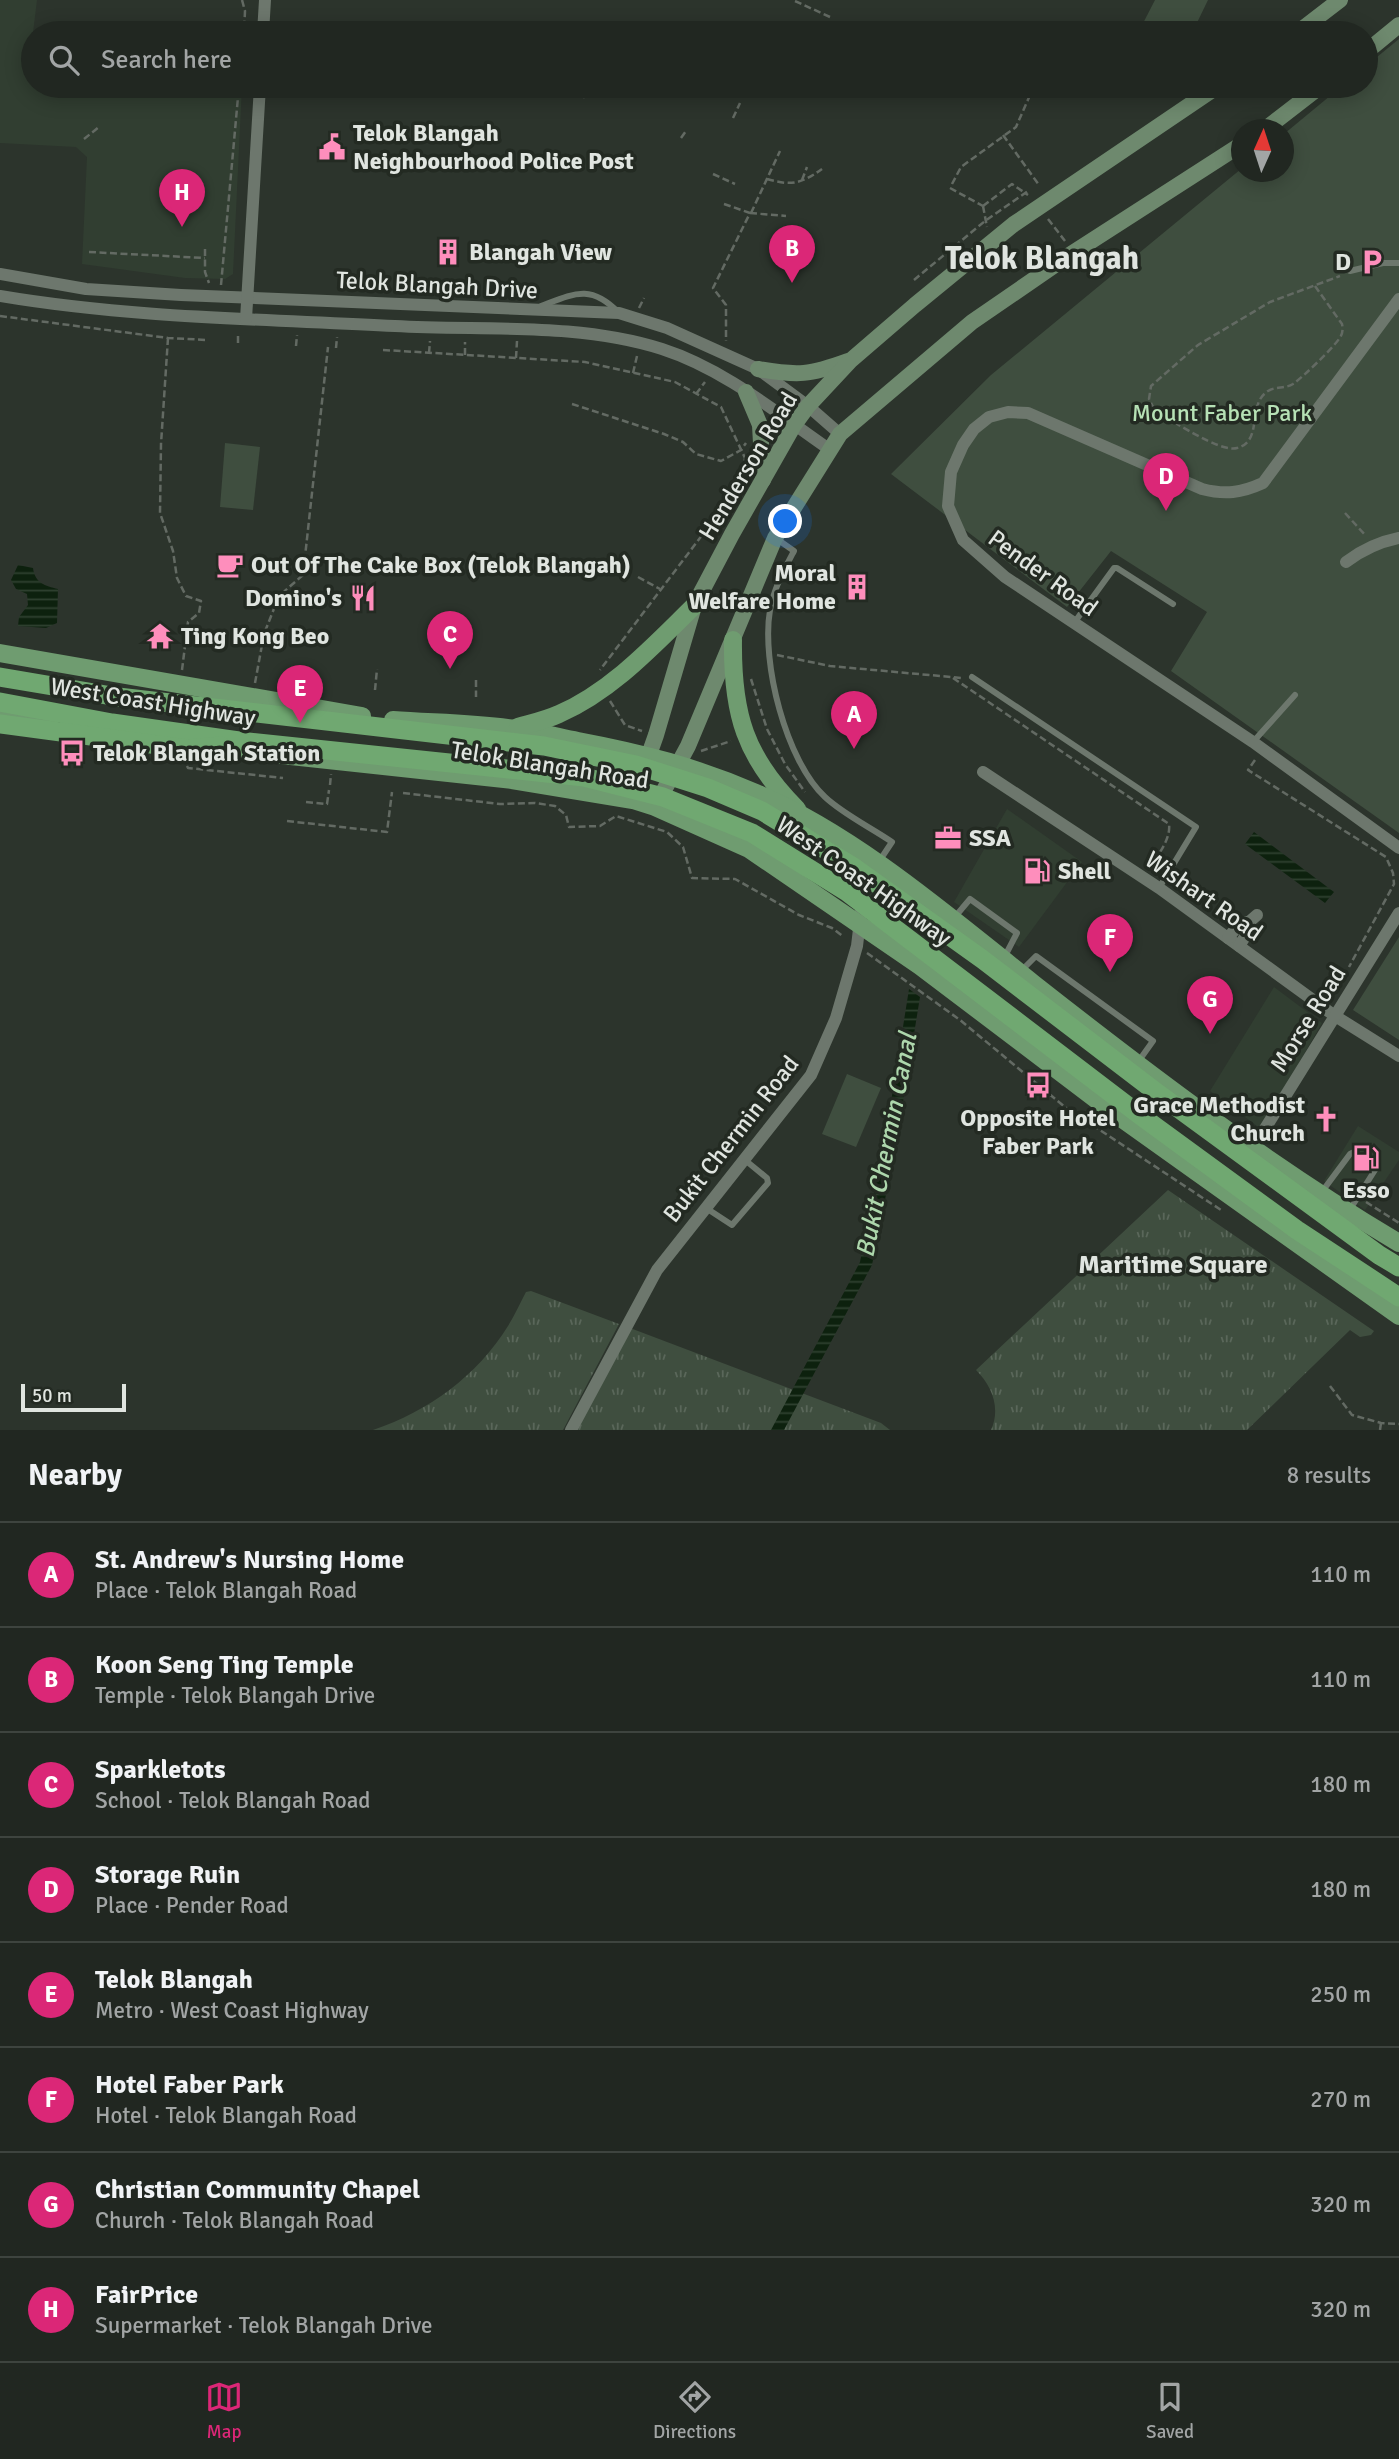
<!DOCTYPE html>
<meta charset="utf-8">
<style>
:root{--surface:#212721;--page:#292f2a;--text:#f1f3f6;--muted:#a2a5a5;--line:#3e443f;--accent:#db2777}
body{margin:0;font-family:Signika,sans-serif;background:var(--page);color:var(--text)}
.compass{position:absolute;left:1231px;top:119px;width:63px;height:63px;border-radius:50%;background:var(--surface);box-shadow:0 4px 18px #0003;rotate:3deg}
.scale{position:absolute;left:21px;bottom:18px;width:105px;box-sizing:border-box;padding-left:7px;border:4px solid #e0e5e0;border-top:0;font-size:19px;line-height:24px;white-space:nowrap;color:#e0e5e0;-webkit-text-stroke:5px #232a22;paint-order:stroke}
.you{position:absolute;left:786px;top:522px;width:24px;height:24px;margin:-18px;border:5px solid #fff;border-radius:50%;background:#1a73e8;box-shadow:0 0 0 10px #1a73e833}
.badge{display:grid;place-items:center;width:46px;height:46px;border-radius:50%;background:var(--accent);color:#fff;font-size:23px;font-weight:700}
.pin{position:absolute;translate:-50% -58px;filter:drop-shadow(0 2px 4px #0008)}
.pin::after{content:'';position:absolute;top:37px;width:24px;height:21px;background:inherit;clip-path:polygon(0 0,100% 0,50% 100%)}
.list{margin:0;padding:0;list-style:none}
h2{display:flex;justify-content:space-between;align-items:center;height:91px;margin:0;padding:0 28px;font-size:30px}
h2 small{font-size:23px;font-weight:400;color:var(--muted)}
.list li{display:grid;grid-template-columns:46px 1fr auto;gap:21px;align-items:center;box-sizing:border-box;height:105px;padding:0 28px;border-top:2px solid var(--line)}
.list b{display:block;font-size:26px;white-space:nowrap}
.list p{margin:0;font-size:23px;white-space:nowrap;color:var(--muted)}
.list em{font-size:23px;font-style:normal;color:var(--muted)}
.icon{flex:none;width:38px;height:38px;fill:none;stroke:currentColor;stroke-width:2;stroke-linecap:round;stroke-linejoin:round}
.map{position:relative;flex:none;width:1399px;height:1430px;overflow:hidden}
.search{position:absolute;background:var(--surface);box-shadow:0 4px 18px #0003;left:21px;right:21px;top:21px;height:77px;display:flex;align-items:center;gap:18px;box-sizing:border-box;padding:0 24px;border-radius:38px;color:var(--muted);font-size:26px}
.sheet{height:931px;background:var(--surface)}
nav{display:flex;justify-content:space-around;align-items:center;box-sizing:border-box;height:98px;border-top:2px solid var(--line);background:var(--surface);font-size:19px;color:var(--muted)}
nav a{display:grid;justify-items:center;gap:4px}
nav .on{color:var(--accent)}
.map>svg:first-child{display:block}
.built{fill:#313e31}
.grass{fill:url(#grass-tufts)}
.park{fill:#3f4e3f}
.water{fill:url(#water-rules)}
.lines{fill:none;stroke-linecap:round;stroke-linejoin:round}
.path{stroke:#636a63;stroke-width:2.5;stroke-dasharray:7 3.5;stroke-linecap:butt}
.service{stroke:#6d776d;stroke-width:6}
.minor{stroke:#6d776d;stroke-width:12}
.secondary{stroke:#6e896e;stroke-width:16}
.primary{stroke:#6f9c70;stroke-width:18}
.trunk{stroke:#70a871;stroke-width:19}
.labels{text-anchor:middle;stroke-width:7;stroke-linejoin:round;paint-order:stroke}
.poi-label{font-size:24px;font-weight:bold;fill:#e0e5e0;stroke:#232a22;text-anchor:start}
.street-label{font-size:24px;fill:#e0e5e0;stroke:#232a22}
.park-label{font-size:24px;fill:#b6e1b5;stroke:#232a22}
.water-label{font-size:26px;font-style:italic;fill:#add7ac;stroke:#232a22}
.neighbourhood-label{font-size:26px;font-weight:bold;fill:#e0e5e0;stroke:#232a22}
.district-label{font-size:32px;font-weight:bold;fill:#e0e5e0;stroke:#232a22}
</style>
<div class="map">
<svg width="1399" height="1430" viewBox="0 0 1399 1430">
<defs>
<pattern id="grass-tufts" width="24" height="20" patternUnits="userSpaceOnUse" patternTransform="scale(1.75)"><rect width="24" height="20" fill="#3f4e3f"/><path d="M3 7l-1-3M5 7V3M7 7l1-3M15 17l-1-3M17 17v-4M19 17l1-3" fill="none" stroke="#5a675a"/></pattern>
<pattern id="water-rules" width="6" height="5" patternUnits="userSpaceOnUse" patternTransform="scale(1.75)"><rect width="6" height="5" fill="#0d210e"/><path d="M0 2.5h6" fill="none" stroke="#304131"/></pattern>
</defs>
<rect width="100%" height="100%" fill="#2c342c"/>
<g class="built">
<polygon points="0,0 37,0 33,33 33,86 242,86 233,274 225,279 185,278 82,264 87,157 76,147 0,143"/>
<polygon points="1007,809 1082,862 1019,947 954,902"/>
<polygon points="1274,987 1322,1023 1261,1129 1210,1091"/>
<polygon points="1358,1126 1399,1152 1399,1160 1365,1210 1324,1181"/>
</g>
<g class="grass">
<path d="M1168 1190 1374 1331 1371 1335 1360 1337 1350 1330 1247 1430H991C1001 1408 992 1386 976 1370Z"/>
<path d="M531 1291 619 1324 563 1430H373C429 1411 477 1376 508 1326 515 1315 520 1303 526 1292Z"/>
<polygon points="630,1328 881,1423 890,1430 575,1430"/>
</g>
<g class="park">
<polygon points="1155,0 1208,0 1192,33 1138,33"/>
<polygon points="1399,39 1399,833 1171,671 1207,612 1111,551 1067,607 891,474 991,375 1241,169 1242,172 1284,172 1284,134 1342,86 1366,86 1366,66"/>
<polygon points="225,443 260,447 253,510 220,507"/>
<polygon points="1399,937 1399,1040 1353,1010"/>
<polygon points="847,1074 881,1088 856,1147 822,1134"/>
</g>
<g class="water">
<path d="M18 565 33 568C35 583 45 586 58 589L57 623 46 628 18 626 19 617 28 605 27 594 16 589 11 580Z"/>
<polygon points="1254,832 1334,892 1325,903 1245,844"/>
<polygon points="909,989 920,997 897,1139 872,1265 784,1430 771,1430 860,1262 885,1140"/>
</g>
<g class="lines">
<g class="path">
<polyline points="242,0 245,11 244,33"/>
<polyline points="795,1 830,17"/>
<polyline points="1070,86 1077,90"/>
<polyline points="583,98 587,86"/>
<polyline points="733,118 740,103"/>
<polyline points="1003,135 1039,185"/>
<polyline points="681,138 686,131"/>
<polyline points="84,139 99,127"/>
<polyline points="713,174 735,184"/>
<path d="M767 179C791 186 801 184 822 169"/>
<polyline points="802,180 807,167"/>
<polyline points="952,184 961,167 1016,127 1034,86"/>
<polyline points="950,188 983,206"/>
<polyline points="724,204 750,213 713,288 726,305 726,341"/>
<polyline points="983,206 1012,184 1028,195"/>
<polyline points="983,206 987,227"/>
<polyline points="750,213 786,216"/>
<polyline points="751,213 780,151"/>
<polyline points="1048,219 1065,241"/>
<polyline points="205,249 205,272 209,283"/>
<polyline points="89,252 205,258"/>
<polyline points="1083,263 1088,270 1099,267 1093,257"/>
<polyline points="914,280 985,221 1028,191"/>
<polyline points="221,285 239,86"/>
<path d="M1315 286 1342 324C1343 329 1343 334 1339 339 1332 349 1303 377 1293 384 1285 389 1276 386 1268 391 1246 405 1264 441 1237 448 1220 453 1172 420 1155 411L1149 399 1151 386 1198 345 1270 302 1340 276"/>
<polyline points="639,308 644,298"/>
<polyline points="0,316 168,338 207,340"/>
<polyline points="168,338 161,444 160,513 173,551 177,578 186,596 201,601 199,613 188,622 182,670"/>
<polyline points="238,343 238,333"/>
<polyline points="296,346 297,335"/>
<polyline points="336,348 337,337"/>
<polyline points="383,350 585,362 675,382 721,407 745,458 743,475 709,526 600,670"/>
<polyline points="429,353 430,341"/>
<polyline points="465,355 465,342"/>
<polyline points="516,358 517,341"/>
<polyline points="633,373 637,356"/>
<polyline points="696,394 705,382"/>
<polyline points="572,404 664,434 683,442 696,454 721,461 741,450 746,443"/>
<polyline points="1345,513 1366,536"/>
<polyline points="638,577 660,589"/>
<polyline points="777,655 830,666 962,678"/>
<path d="M953 678 1169 824C1171 839 1158 855 1150 867"/>
<polyline points="751,679 767,729 785,764 805,792"/>
<polyline points="476,680 476,697"/>
<polyline points="255,683 264,634 279,596 303,575 328,347"/>
<polyline points="375,690 377,669"/>
<polyline points="610,701 625,725 642,731"/>
<polyline points="701,751 731,741"/>
<polyline points="1255,760 1248,770 1386,857 1393,873 1394,884 1349,967"/>
<polyline points="187,766 188,768 283,778"/>
<polyline points="330,785 331,774"/>
<polyline points="403,793 500,804 535,803 555,806 566,815 569,827 600,826 616,816 667,832 683,847 692,878 735,879 799,915 832,928 844,937"/>
<polyline points="306,802 327,804 329,790"/>
<polyline points="287,821 387,832 392,792"/>
<polyline points="867,953 960,1020 1065,1107 1221,1210"/>
<polyline points="1366,1202 1399,1223"/>
<polyline points="1330,1386 1352,1415 1381,1423 1399,1424"/>
<polyline points="1380,1430 1381,1423"/>
</g>
<g class="service">
<polyline points="1350,271 1383,263 1399,263"/>
<path d="M541 306C575 293 591 284 619 313"/>
<path d="M777 539 794 551C784 570 774 588 770 610 761 662 786 761 825 797 843 814 870 827 892 842L880 860"/>
<polyline points="1074,623 1114,568 1117,568 1173,604"/>
<polyline points="972,677 1196,827 1159,888"/>
<polyline points="1253,742 1295,695"/>
<polyline points="954,918 970,899 1017,933 1005,956"/>
<polyline points="1021,971 1036,956 1153,1041 1138,1062"/>
<polyline points="1321,1193 1350,1154 1356,1151"/>
<polyline points="706,1208 732,1225 768,1183 767,1178 745,1160"/>
<polyline points="1349,1211 1375,1170 1375,1164"/>
</g>
<g class="minor">
<polyline points="263,33 265,0"/>
<polyline points="0,274 86,289 181,295 619,313 667,328 758,369 808,406 840,434"/>
<path d="M0 296C130 318 263 319 395 326 483 331 577 322 662 349 724 369 777 413 829 449"/>
<path d="M1399 299 1263 483C1241 493 1225 495 1202 489L1028 413 1008 412 989 417 974 429 963 445 951 472 948 506 963 540 1005 577 1253 742 1399 848"/>
<polyline points="246,319 260,86"/>
<path d="M1346 562C1362 550 1379 542 1399 538"/>
<polyline points="983,772 1159,888 1335,1016 1399,1056"/>
<polyline points="1228,938 1241,922 1249,922 1257,915"/>
<polyline points="1239,946 1250,929 1249,922"/>
<polyline points="1253,1148 1399,913"/>
<polyline points="571,1430 657,1270 811,1075 836,1018 857,946 866,870"/>
</g>
<g class="secondary">
<polyline points="1297,33 1340,0"/>
<polyline points="1366,52 1399,25"/>
<polyline points="1264,130 1321,86"/>
<path d="M758 369C798 376 810 375 848 361"/>
<polyline points="746,392 760,425 763,480"/>
<polyline points="633,800 656,735 694,606 732,534 794,425 808,406 850,361 915,305 1014,224 1218,86"/>
<polyline points="656,805 688,746 775,538 840,434 972,322 1068,256 1242,144"/>
</g>
<g class="primary">
<path d="M733 640C732 714 745 757 797 809"/>
<polyline points="0,653 362,716"/>
<polyline points="0,713 48,722"/>
<path d="M393 720C434 723 475 723 515 729 536 731 557 737 578 741 642 753 696 767 756 793 854 834 951 918 1034 984 1151 1076 1271 1167 1399 1243"/>
<path d="M518 727C532 723 546 720 559 714 612 691 654 645 694 606"/>
<polyline points="207,747 512,780 633,800 655,807 749,849 920,966 1118,1116 1399,1316"/>
</g>
<g class="trunk">
<polyline points="0,677 118,697 544,746 636,765 708,788 762,811 852,866 982,959 1156,1092 1379,1255 1399,1267"/>
<polyline points="0,702 112,723 239,741 584,777 663,797 752,833 847,892 1141,1116 1297,1230 1399,1297"/>
<polyline points="0,724 188,749 221,746"/>
</g>
</g>
<defs>
<g id="civic-bare" transform="scale(2.1)"><path d="M-.6-6.5H3V-4.5H.6V-3L4-1V1h2V6H-6V1h2V-1L-.6-3ZM-1.2 2.5V6h2.4V2.5Z" fill="#fe8ebc" stroke="#232a22" stroke-width="2.5" paint-order="stroke"/></g>
<g id="building-bare" transform="scale(2.1)"><path d="M-4-6H4V6H1V3H-1V6H-4ZM-2.5-4.3h1.7v1.8h-1.7ZM.8-4.3h1.7v1.8H.8ZM-2.5-1h1.7V.8h-1.7ZM.8-1h1.7V.8H.8Z" fill="#fe8ebc" stroke="#232a22" stroke-width="2.5" paint-order="stroke"/></g>
<g id="parking-bare" transform="scale(2.1)"><path d="M-3.5-5.5H1a3.5 3.5 0 0 1 0 7H-1V5.5H-3.5ZM-1-3.4V-.6H.8a1.4 1.4 0 0 0 0-2.8Z" fill="#fe8ebc" stroke="#232a22" stroke-width="2.5" paint-order="stroke"/></g>
<g id="cafe-bare" transform="scale(2.1)"><path d="M-5.5-4.5H6V0H3Q3 3.5 0 3.5H-2.5Q-5.5 3.5-5.5 0ZM3-3.2v2h1.7v-2ZM-6 4.5H4V6H-6Z" fill="#fe8ebc" stroke="#232a22" stroke-width="2.5" paint-order="stroke"/></g>
<g id="restaurant-bare" transform="scale(2.1)"><path d="M-5-6h1v4h1v-4h1v4h1v-4h1v5L-1.5 .5V6h-2V.5L-5-1ZM5-6V6H3V1.5H1.5Q1.5-4 5-6Z" fill="#fe8ebc" stroke="#232a22" stroke-width="2.5" paint-order="stroke"/></g>
<g id="temple-bare" transform="scale(2.1)"><path d="M0-6L5-2H3V0L6.5 2.5H4V6H1.5V3h-3V6H-4V2.5H-6.5L-3 0V-2H-5Z" fill="#fe8ebc" stroke="#232a22" stroke-width="2.5" paint-order="stroke"/></g>
<g id="bus-bare" transform="scale(2.1)"><path d="M-5-6H5V4H4V6H2V4H-2V6H-4V4H-5ZM-3.5-4V0h7V-4ZM-3.5 1.2v1.5H-2V1.2ZM2 1.2v1.5H3.5V1.2Z" fill="#fe8ebc" stroke="#232a22" stroke-width="2.5" paint-order="stroke"/></g>
<g id="office-bare" transform="scale(2.1)"><path d="M-6-3h4V-5.5h4V-3h4V5H-6ZM-1-4.5V-3h2v-1.5ZM-6 0V1H6V0Z" fill="#fe8ebc" stroke="#232a22" stroke-width="2.5" paint-order="stroke"/></g>
<g id="fuel-bare" transform="scale(2.1)"><path d="M-5.5-6h7V0h2V4h1.3V-2.5L3-4.5l.8-.8L6-3V5H2.5V1h-1V6h-7ZM-4.2-4.7v3.2H.2V-4.7Z" fill="#fe8ebc" stroke="#232a22" stroke-width="2.5" paint-order="stroke"/></g>
<g id="church-bare" transform="scale(2.1)"><path d="M-1.2-6h2.4v3.5h3.3v2.4h-3.3V6h-2.4V-.1h-3.3v-2.4h3.3Z" fill="#fe8ebc" stroke="#232a22" stroke-width="2.5" paint-order="stroke"/></g>
</defs>
<g fill-rule="evenodd">
<use href="#civic-bare" x="332" y="147"/>
<use href="#building-bare" x="448" y="252"/>
<use href="#parking-bare" x="1372" y="262"/>
<use href="#cafe-bare" x="230" y="565"/>
<use href="#building-bare" x="857" y="587"/>
<use href="#restaurant-bare" x="363" y="598"/>
<use href="#temple-bare" x="160" y="636"/>
<use href="#bus-bare" x="72" y="753"/>
<use href="#office-bare" x="948" y="838"/>
<use href="#fuel-bare" x="1037" y="871"/>
<use href="#bus-bare" x="1038" y="1085"/>
<use href="#church-bare" x="1326" y="1119"/>
<use href="#fuel-bare" x="1366" y="1158"/>
</g>
<g class="labels">
<g class="poi-label">
<text x="353" y="141">Telok Blangah<tspan x="353" dy="28">Neighbourhood Police Post</tspan></text>
<text x="469" y="260">Blangah View</text>
<text x="1351" y="270" text-anchor="end">D</text>
<text x="251" y="573">Out Of The Cake Box (Telok Blangah)</text>
<text x="836" y="581" text-anchor="end">Moral<tspan x="836" dy="28">Welfare Home</tspan></text>
<text x="342" y="606" text-anchor="end">Domino's</text>
<text x="181" y="644">Ting Kong Beo</text>
<text x="93" y="761">Telok Blangah Station</text>
<text x="969" y="846">SSA</text>
<text x="1058" y="879">Shell</text>
<text x="1305" y="1113" text-anchor="end">Grace Methodist<tspan x="1305" dy="28">Church</tspan></text>
<text x="1038" y="1126" text-anchor="middle">Opposite Hotel<tspan x="1038" dy="28">Faber Park</tspan></text>
<text x="1366" y="1198" text-anchor="middle">Esso</text>
</g>
<g class="street-label">
<text transform="translate(437 285) rotate(3)" y="8">Telok Blangah Drive</text>
<text transform="translate(748 466) rotate(-59)" y="8">Henderson Road</text>
<text transform="translate(1043 573) rotate(36)" y="8">Pender Road</text>
<text transform="translate(153 702) rotate(9)" y="8">West Coast Highway</text>
<text transform="translate(550 765) rotate(9)" y="8">Telok Blangah Road</text>
<text transform="translate(864 881) rotate(35)" y="8">West Coast Highway</text>
<text transform="translate(1204 896) rotate(35)" y="8">Wishart Road</text>
<text transform="translate(1308 1019) rotate(-58)" y="8">Morse Road</text>
<text transform="translate(731 1139) rotate(-52)" y="8">Bukit Chermin Road</text>
</g>
<g class="park-label">
<text x="1222" y="421">Mount Faber Park</text>
</g>
<g class="water-label">
<text transform="translate(886 1145) rotate(-79)" y="9">Bukit Chermin Canal</text>
</g>
<g class="neighbourhood-label">
<text x="1173" y="1273">Maritime Square</text>
</g>
<g class="district-label">
<text x="1042" y="269">Telok Blangah</text>
</g>
</g>
</svg>
<svg class="compass" viewBox="-18 -18 36 36"><path d="M0-13l5 13h-10z" fill="#e53935"/><path d="M0 13l5-13h-10z" fill="#a2a5a5"/></svg>
<div class="scale">50 m</div>
<div class="you"></div>
<div class="pin badge" style="left:854px;top:749px">A</div>
<div class="pin badge" style="left:792px;top:283px">B</div>
<div class="pin badge" style="left:450px;top:669px">C</div>
<div class="pin badge" style="left:1166px;top:511px">D</div>
<div class="pin badge" style="left:300px;top:723px">E</div>
<div class="pin badge" style="left:1110px;top:972px">F</div>
<div class="pin badge" style="left:1210px;top:1034px">G</div>
<div class="pin badge" style="left:182px;top:227px">H</div>
<div class="search"><svg class="icon" aria-label="search" viewBox="0 0 24 24"><circle cx="10" cy="10" r="6"/><path d="M15 15l6 6"/></svg>Search here</div>
</div>
<section class="sheet">
<h2>Nearby<small>8 results</small></h2>
<ul class="list">
<li><span class="badge">A</span><div><b>St. Andrew's Nursing Home</b><p>Place · Telok Blangah Road</p></div><em>110 m</em></li>
<li><span class="badge">B</span><div><b>Koon Seng Ting Temple</b><p>Temple · Telok Blangah Drive</p></div><em>110 m</em></li>
<li><span class="badge">C</span><div><b>Sparkletots</b><p>School · Telok Blangah Road</p></div><em>180 m</em></li>
<li><span class="badge">D</span><div><b>Storage Ruin</b><p>Place · Pender Road</p></div><em>180 m</em></li>
<li><span class="badge">E</span><div><b>Telok Blangah</b><p>Metro · West Coast Highway</p></div><em>250 m</em></li>
<li><span class="badge">F</span><div><b>Hotel Faber Park</b><p>Hotel · Telok Blangah Road</p></div><em>270 m</em></li>
<li><span class="badge">G</span><div><b>Christian Community Chapel</b><p>Church · Telok Blangah Road</p></div><em>320 m</em></li>
<li><span class="badge">H</span><div><b>FairPrice</b><p>Supermarket · Telok Blangah Drive</p></div><em>320 m</em></li>
</ul>
</section>
<nav>
<a class="on"><svg class="icon" aria-label="map" viewBox="0 0 24 24"><path d="M3 6l6-2 6 2 6-2v14l-6 2-6-2-6 2zM9 4v14M15 6v14"/></svg>Map</a>
<a><svg class="icon" aria-label="directions" viewBox="0 0 24 24"><path d="M12 3l9 9-9 9-9-9zM9 14v-3h6M13 9l2 2-2 2"/></svg>Directions</a>
<a><svg class="icon" aria-label="saved" viewBox="0 0 24 24"><path d="M7 4h10v16l-5-4-5 4z"/></svg>Saved</a>
</nav>
